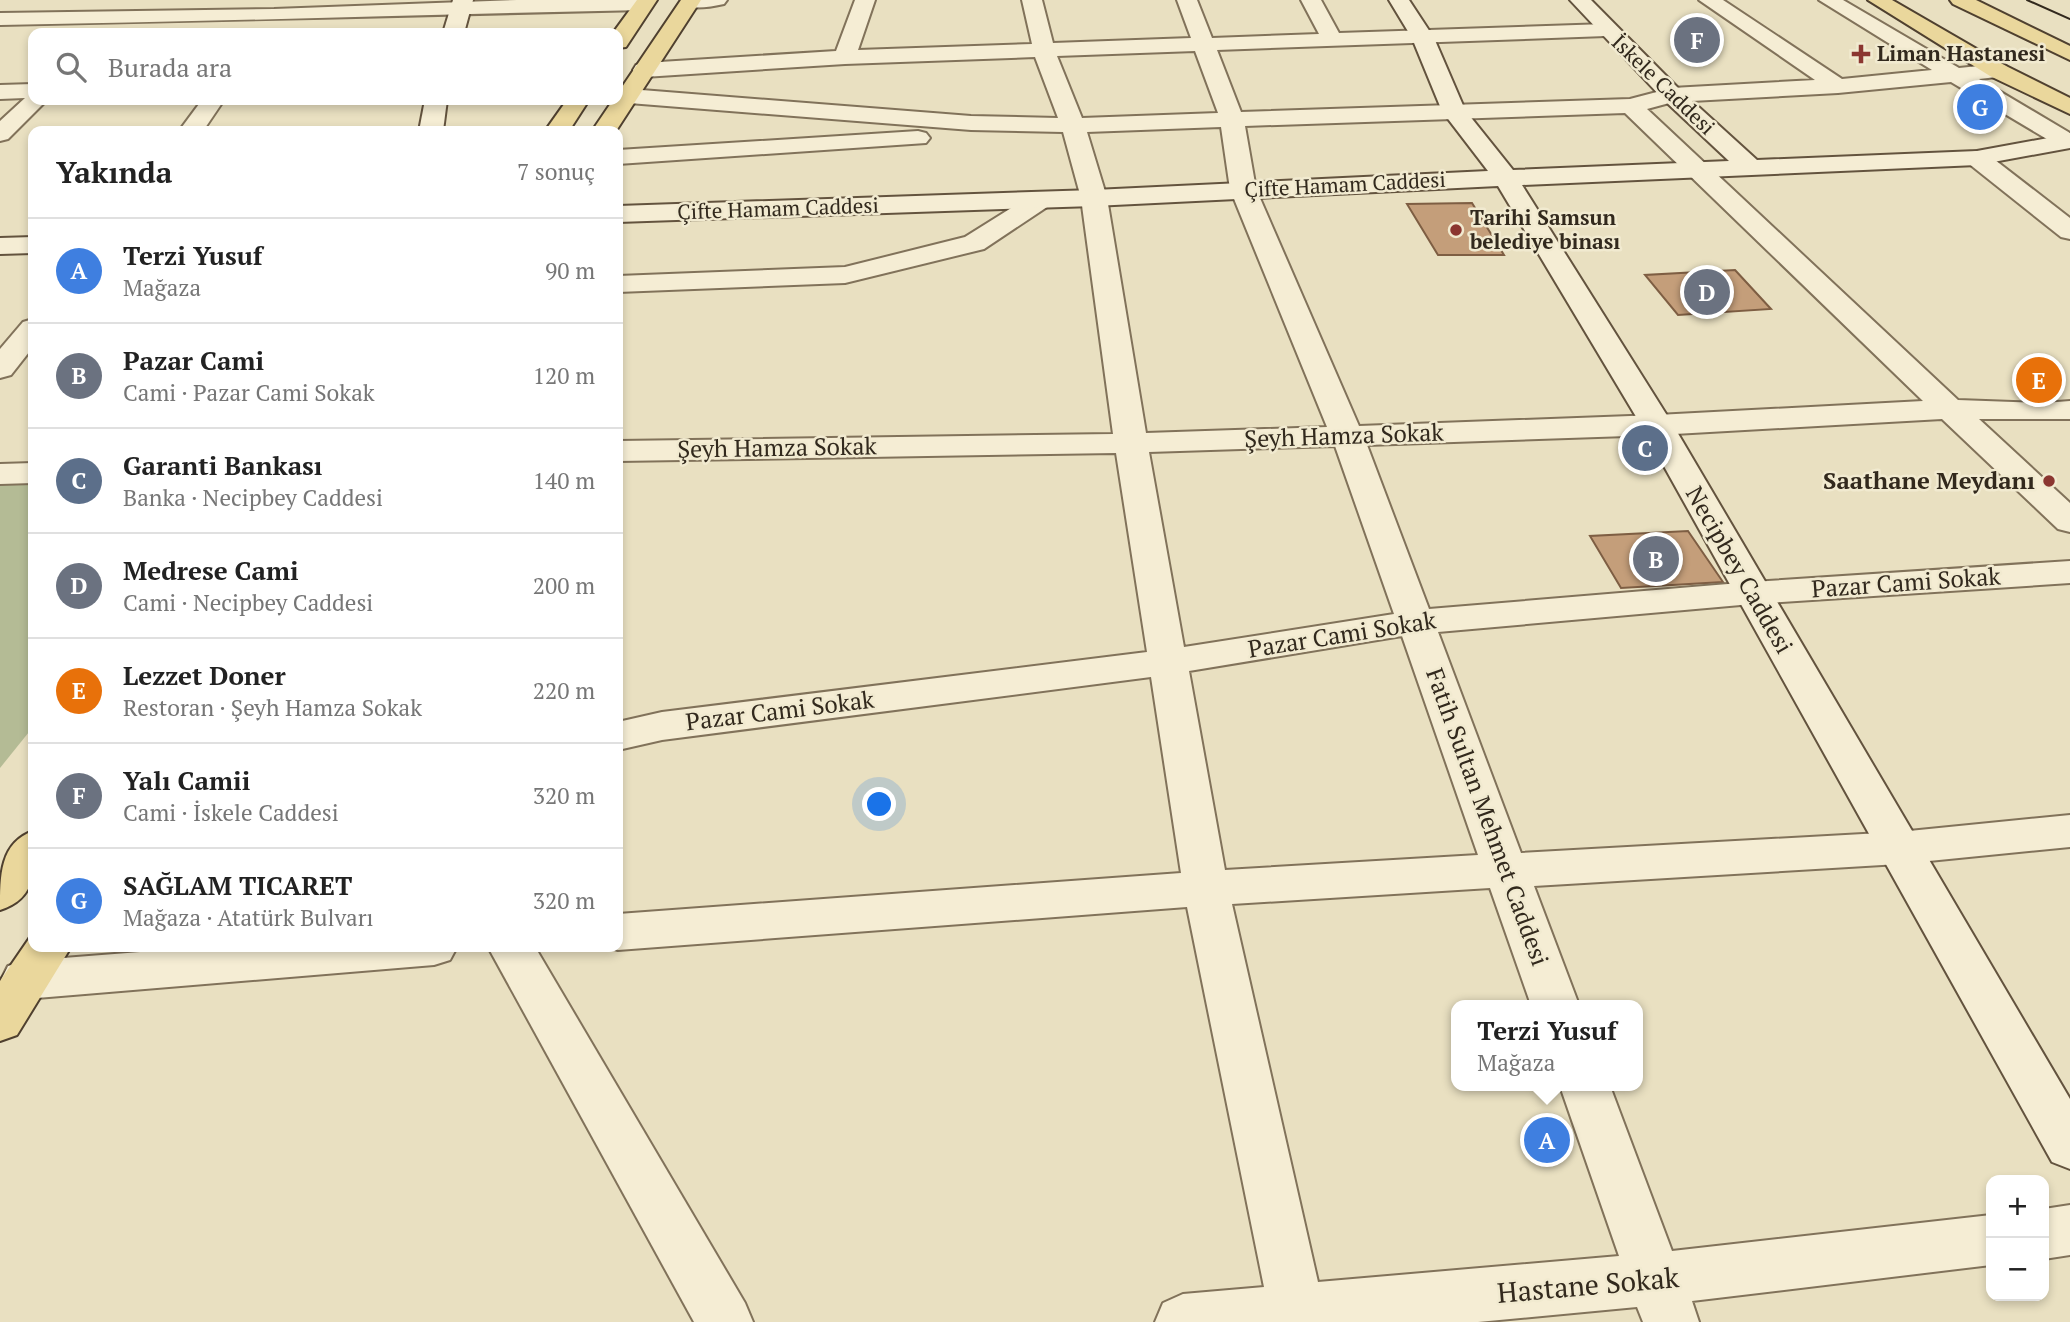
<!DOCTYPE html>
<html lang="tr">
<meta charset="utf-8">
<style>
:root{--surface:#fff;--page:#f2f2f2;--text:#222;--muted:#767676;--line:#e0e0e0;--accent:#8b3630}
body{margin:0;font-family:"PT Serif",serif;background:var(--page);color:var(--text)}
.controls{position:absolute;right:21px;bottom:21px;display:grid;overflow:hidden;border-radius:14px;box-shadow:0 4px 10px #0003}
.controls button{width:63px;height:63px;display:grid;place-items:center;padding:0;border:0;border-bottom:2px solid var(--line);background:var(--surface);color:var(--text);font:35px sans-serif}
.you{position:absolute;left:880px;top:805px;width:24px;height:24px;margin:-18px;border:5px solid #fff;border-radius:50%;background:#1a73e8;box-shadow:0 0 0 10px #1a73e833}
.badge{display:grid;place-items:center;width:46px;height:46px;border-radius:50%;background:var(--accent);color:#fff;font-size:23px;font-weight:700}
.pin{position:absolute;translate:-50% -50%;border:4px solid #fff;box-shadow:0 2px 7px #0006}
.popup{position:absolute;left:1451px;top:1000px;width:192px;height:91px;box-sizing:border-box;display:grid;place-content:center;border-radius:14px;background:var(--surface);filter:drop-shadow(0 2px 5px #0005);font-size:23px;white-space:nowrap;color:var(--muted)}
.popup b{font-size:26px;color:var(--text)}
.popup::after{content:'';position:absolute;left:50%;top:100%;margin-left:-14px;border:14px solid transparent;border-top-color:var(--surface)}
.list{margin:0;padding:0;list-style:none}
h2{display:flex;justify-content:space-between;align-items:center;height:91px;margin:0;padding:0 28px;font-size:30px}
h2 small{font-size:23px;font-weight:400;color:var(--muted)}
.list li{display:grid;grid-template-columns:46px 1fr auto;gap:21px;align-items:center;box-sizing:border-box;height:105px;padding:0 28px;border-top:2px solid var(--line)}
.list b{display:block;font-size:26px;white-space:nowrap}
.list p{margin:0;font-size:23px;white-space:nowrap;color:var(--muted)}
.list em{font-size:23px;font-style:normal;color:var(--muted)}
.icon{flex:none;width:38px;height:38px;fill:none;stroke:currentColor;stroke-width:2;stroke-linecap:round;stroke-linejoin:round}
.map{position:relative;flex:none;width:2070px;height:1322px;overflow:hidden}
.search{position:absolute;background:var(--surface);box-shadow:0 4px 10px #0003;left:28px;top:28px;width:595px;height:77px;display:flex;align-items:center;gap:18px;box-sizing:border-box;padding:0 24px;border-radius:14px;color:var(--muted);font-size:26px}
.panel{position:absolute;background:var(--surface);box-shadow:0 4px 10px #0003;left:28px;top:126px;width:595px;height:826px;border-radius:14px}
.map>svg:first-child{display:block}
.cemetery{fill:#b4bb95}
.building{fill:#c49e7a;stroke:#7e5e43;stroke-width:2}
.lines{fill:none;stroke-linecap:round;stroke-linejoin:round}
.street-casing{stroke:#81725a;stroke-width:4}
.secondary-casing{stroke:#63533e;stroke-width:4}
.primary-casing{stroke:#4f402f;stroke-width:4}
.street{fill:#f5edd4;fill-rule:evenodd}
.secondary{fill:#f5edd4;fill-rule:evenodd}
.primary{fill:#ead79c;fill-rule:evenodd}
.tram{stroke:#32291d;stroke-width:2}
.poi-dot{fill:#8b3630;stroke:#f1ead0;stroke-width:2.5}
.labels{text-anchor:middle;stroke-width:5;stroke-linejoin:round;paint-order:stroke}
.far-poi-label{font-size:21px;font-weight:bold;fill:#32291d;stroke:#f1ead0;text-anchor:start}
.far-street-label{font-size:21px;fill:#32291d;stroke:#f1ead0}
.street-label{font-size:24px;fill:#32291d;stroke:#f1ead0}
.poi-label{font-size:24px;font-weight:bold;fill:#32291d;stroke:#f1ead0;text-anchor:end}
.near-street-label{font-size:28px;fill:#32291d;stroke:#f1ead0}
</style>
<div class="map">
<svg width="2070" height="1322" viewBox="0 0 2070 1322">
<rect width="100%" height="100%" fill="#e9e0c1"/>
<polygon class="cemetery" points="0,483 33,483 33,727 0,768"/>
<g class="building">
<polygon points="1472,203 1504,255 1438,255 1407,204"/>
<polygon points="1735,270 1771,309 1678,315 1645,275"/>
<polygon points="1688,531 1723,582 1621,588 1590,536"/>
</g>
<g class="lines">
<g class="street-casing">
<g id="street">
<path d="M517 0H650L653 4 650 8 643 10C429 14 214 22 0 25V13L274 9Z"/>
<path d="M681 0H727L724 4C711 7 696 9 683 6Z"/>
<path d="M855 0H875L858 50 1032 44 1022 0H1042L1053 43 1191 38 1177 0H1197L1212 38 1319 34 1301 0H1321L1339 33 1606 24 1613 26 1616 30 1613 34 1606 36 1217 50 1241 112 1630 99 1672 88 1815 80 1699 0H1723L1842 79 1932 70 1819 0H1843L1959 68 1998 64 2006 66 2009 71 2006 76 1979 79 2070 133V146L2057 145 1951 82 1838 93 1673 102 1647 109 1958 400 2044 403 2070 401V419H1979L2070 503V532L2058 529 1942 419 1657 435 1367 445 1429 609 1752 582 2070 561V583L1752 604 1438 632 1521 853 1899 832 2070 815V847L1899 864 1534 886 1579 1005H1531L1490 888 1232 904 1318 1282 1619 1256 1560 1086H1610L1672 1251 1991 1215V1265L1692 1301 1699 1322H1643L1637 1307 1478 1322H1155L1163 1303 1183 1294 1264 1287 1187 907 618 950 608 947H618V914L1181 873 1151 677 662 740 618 750V722L662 712 1147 652 1116 453 618 461V441L1113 434 1081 198 1063 132 971 130 629 103 621 101 618 96 621 91 629 89 971 116 1058 118 1035 57 845 64 644 77 636 75 633 70 636 65 644 63 836 51ZM1195 51 1218 113 1082 118 1057 56ZM1625 113 1923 401 1657 415 1359 426 1256 189 1245 126ZM1221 127 1230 189 1327 427 1146 433 1107 198 1087 132ZM1335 446 1394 614 1184 647 1149 452ZM1402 636 1478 855 1225 870 1189 671Z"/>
<polygon points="33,84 33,100 47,100 8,139 0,141 0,121 25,98 0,99 0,85"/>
<polygon points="202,100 224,100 203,131 179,131"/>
<polygon points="918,131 926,133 930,138 926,143 618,164 618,150"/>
<polygon points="1977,151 1986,153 2070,218 2070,239 2061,237 1968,163 1965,158 1968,153"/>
<polygon points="1041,192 1050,195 1054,200 1050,205 984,249 845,283 618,292 618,276 845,267 965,237 1032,195"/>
<polygon points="33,319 33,347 11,375 0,378 0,349 23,322"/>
<polygon points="33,463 33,483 0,484 0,464"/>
<polygon points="204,947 457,947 450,960 434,965 25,999 8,994 1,980 8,966 25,961"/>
<polygon points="488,947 535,947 745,1303 753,1322 694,1322"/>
<polygon points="2070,1205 2070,1255 2044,1259 2044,1209"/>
</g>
</g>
<g class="secondary-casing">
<g id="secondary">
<polygon points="453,0 473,0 464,33 443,33"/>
<polygon points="1389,0 1409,0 1434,38 1465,110 1513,170 1729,161 1664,100 1570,0 1591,0 1680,90 1757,160 1977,151 2070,134 2070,148 1977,165 1522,185 1673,425 2070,1099 2070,1169 2052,1162 1641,425 1498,186 1094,206 618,222 618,206 1094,190 1488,171 1442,111 1412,38"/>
<polygon points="425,100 447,100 443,131 419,131"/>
<polygon points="33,237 33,253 0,254 0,238"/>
</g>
</g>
<g class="primary-casing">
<g id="primary">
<polygon points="637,0 657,0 626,47 618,48 618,33 613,33"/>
<polygon points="681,0 701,0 616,131 592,131 613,100 618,100 618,93"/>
<polygon points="1868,0 1892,0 2006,66 2070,98 2070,114 1990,76"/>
<polygon points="1950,0 1976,0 2070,46 2070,60 1953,4"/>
<polygon points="567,100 589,100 569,131 545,131"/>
<path d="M33 831C35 865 39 898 0 910 0 875 0 843 33 831Z"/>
<polygon points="33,933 33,947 71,947 17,1035 0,1041 0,981"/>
</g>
</g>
<use href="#street" class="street"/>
<use href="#secondary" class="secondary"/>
<use href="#primary" class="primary"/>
<polyline class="tram" points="2027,0 2070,19"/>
</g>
<g class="poi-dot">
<path d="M1857.5 43.5h7v7h7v7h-7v7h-7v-7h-7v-7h7z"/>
<circle cx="1456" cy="230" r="7"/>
<circle cx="2049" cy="481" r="7"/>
</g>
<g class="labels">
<g class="far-poi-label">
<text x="1877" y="61">Liman Hastanesi</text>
<text x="1470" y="225">Tarihi Samsun<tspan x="1470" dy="24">belediye binası</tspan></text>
</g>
<g class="far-street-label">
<text transform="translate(1663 85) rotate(44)" y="7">İskele Caddesi</text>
<text transform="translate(1345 185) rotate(-3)" y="7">Çifte Hamam Caddesi</text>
<text transform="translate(778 209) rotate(-2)" y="7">Çifte Hamam Caddesi</text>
</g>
<g class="street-label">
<text transform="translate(1344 436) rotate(-2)" y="8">Şeyh Hamza Sokak</text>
<text transform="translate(777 448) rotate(-1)" y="8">Şeyh Hamza Sokak</text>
<text transform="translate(1739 570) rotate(60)" y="8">Necipbey Caddesi</text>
<text transform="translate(1906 583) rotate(-4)" y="8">Pazar Cami Sokak</text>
<text transform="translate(1342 635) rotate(-9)" y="8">Pazar Cami Sokak</text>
<text transform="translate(780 711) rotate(-7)" y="8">Pazar Cami Sokak</text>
<text transform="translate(1487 817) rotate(70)" y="8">Fatih Sultan Mehmet Caddesi</text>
</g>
<g class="poi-label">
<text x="2035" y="489">Saathane Meydanı</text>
</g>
<g class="near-street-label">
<text transform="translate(1588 1285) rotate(-5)" y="10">Hastane Sokak</text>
</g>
</g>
</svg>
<div class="controls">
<button>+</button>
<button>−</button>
</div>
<div class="you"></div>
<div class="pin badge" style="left:1547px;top:1140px;background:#3f7fe0">A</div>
<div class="popup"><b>Terzi Yusuf</b>Mağaza</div>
<div class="pin badge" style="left:1656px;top:559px;background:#6b7280">B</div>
<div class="pin badge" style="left:1645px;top:448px;background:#5c6f8a">C</div>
<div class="pin badge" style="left:1707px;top:292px;background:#6b7280">D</div>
<div class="pin badge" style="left:2039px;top:380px;background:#e8710a">E</div>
<div class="pin badge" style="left:1697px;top:40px;background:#6b7280">F</div>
<div class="pin badge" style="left:1980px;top:107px;background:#3f7fe0">G</div>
<div class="search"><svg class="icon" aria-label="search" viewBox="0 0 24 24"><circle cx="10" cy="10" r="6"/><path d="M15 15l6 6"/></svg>Burada ara</div>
<section class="panel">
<h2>Yakında<small>7 sonuç</small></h2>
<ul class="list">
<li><span class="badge" style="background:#3f7fe0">A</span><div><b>Terzi Yusuf</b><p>Mağaza</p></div><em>90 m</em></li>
<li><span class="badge" style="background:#6b7280">B</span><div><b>Pazar Cami</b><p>Cami · Pazar Cami Sokak</p></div><em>120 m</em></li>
<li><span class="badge" style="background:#5c6f8a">C</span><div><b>Garanti Bankası</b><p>Banka · Necipbey Caddesi</p></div><em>140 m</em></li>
<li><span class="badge" style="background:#6b7280">D</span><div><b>Medrese Cami</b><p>Cami · Necipbey Caddesi</p></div><em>200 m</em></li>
<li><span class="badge" style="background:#e8710a">E</span><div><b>Lezzet Doner</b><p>Restoran · Şeyh Hamza Sokak</p></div><em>220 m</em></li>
<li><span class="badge" style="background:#6b7280">F</span><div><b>Yalı Camii</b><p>Cami · İskele Caddesi</p></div><em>320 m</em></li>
<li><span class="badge" style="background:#3f7fe0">G</span><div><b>SAĞLAM TICARET</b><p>Mağaza · Atatürk Bulvarı</p></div><em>320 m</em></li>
</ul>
</section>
</div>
